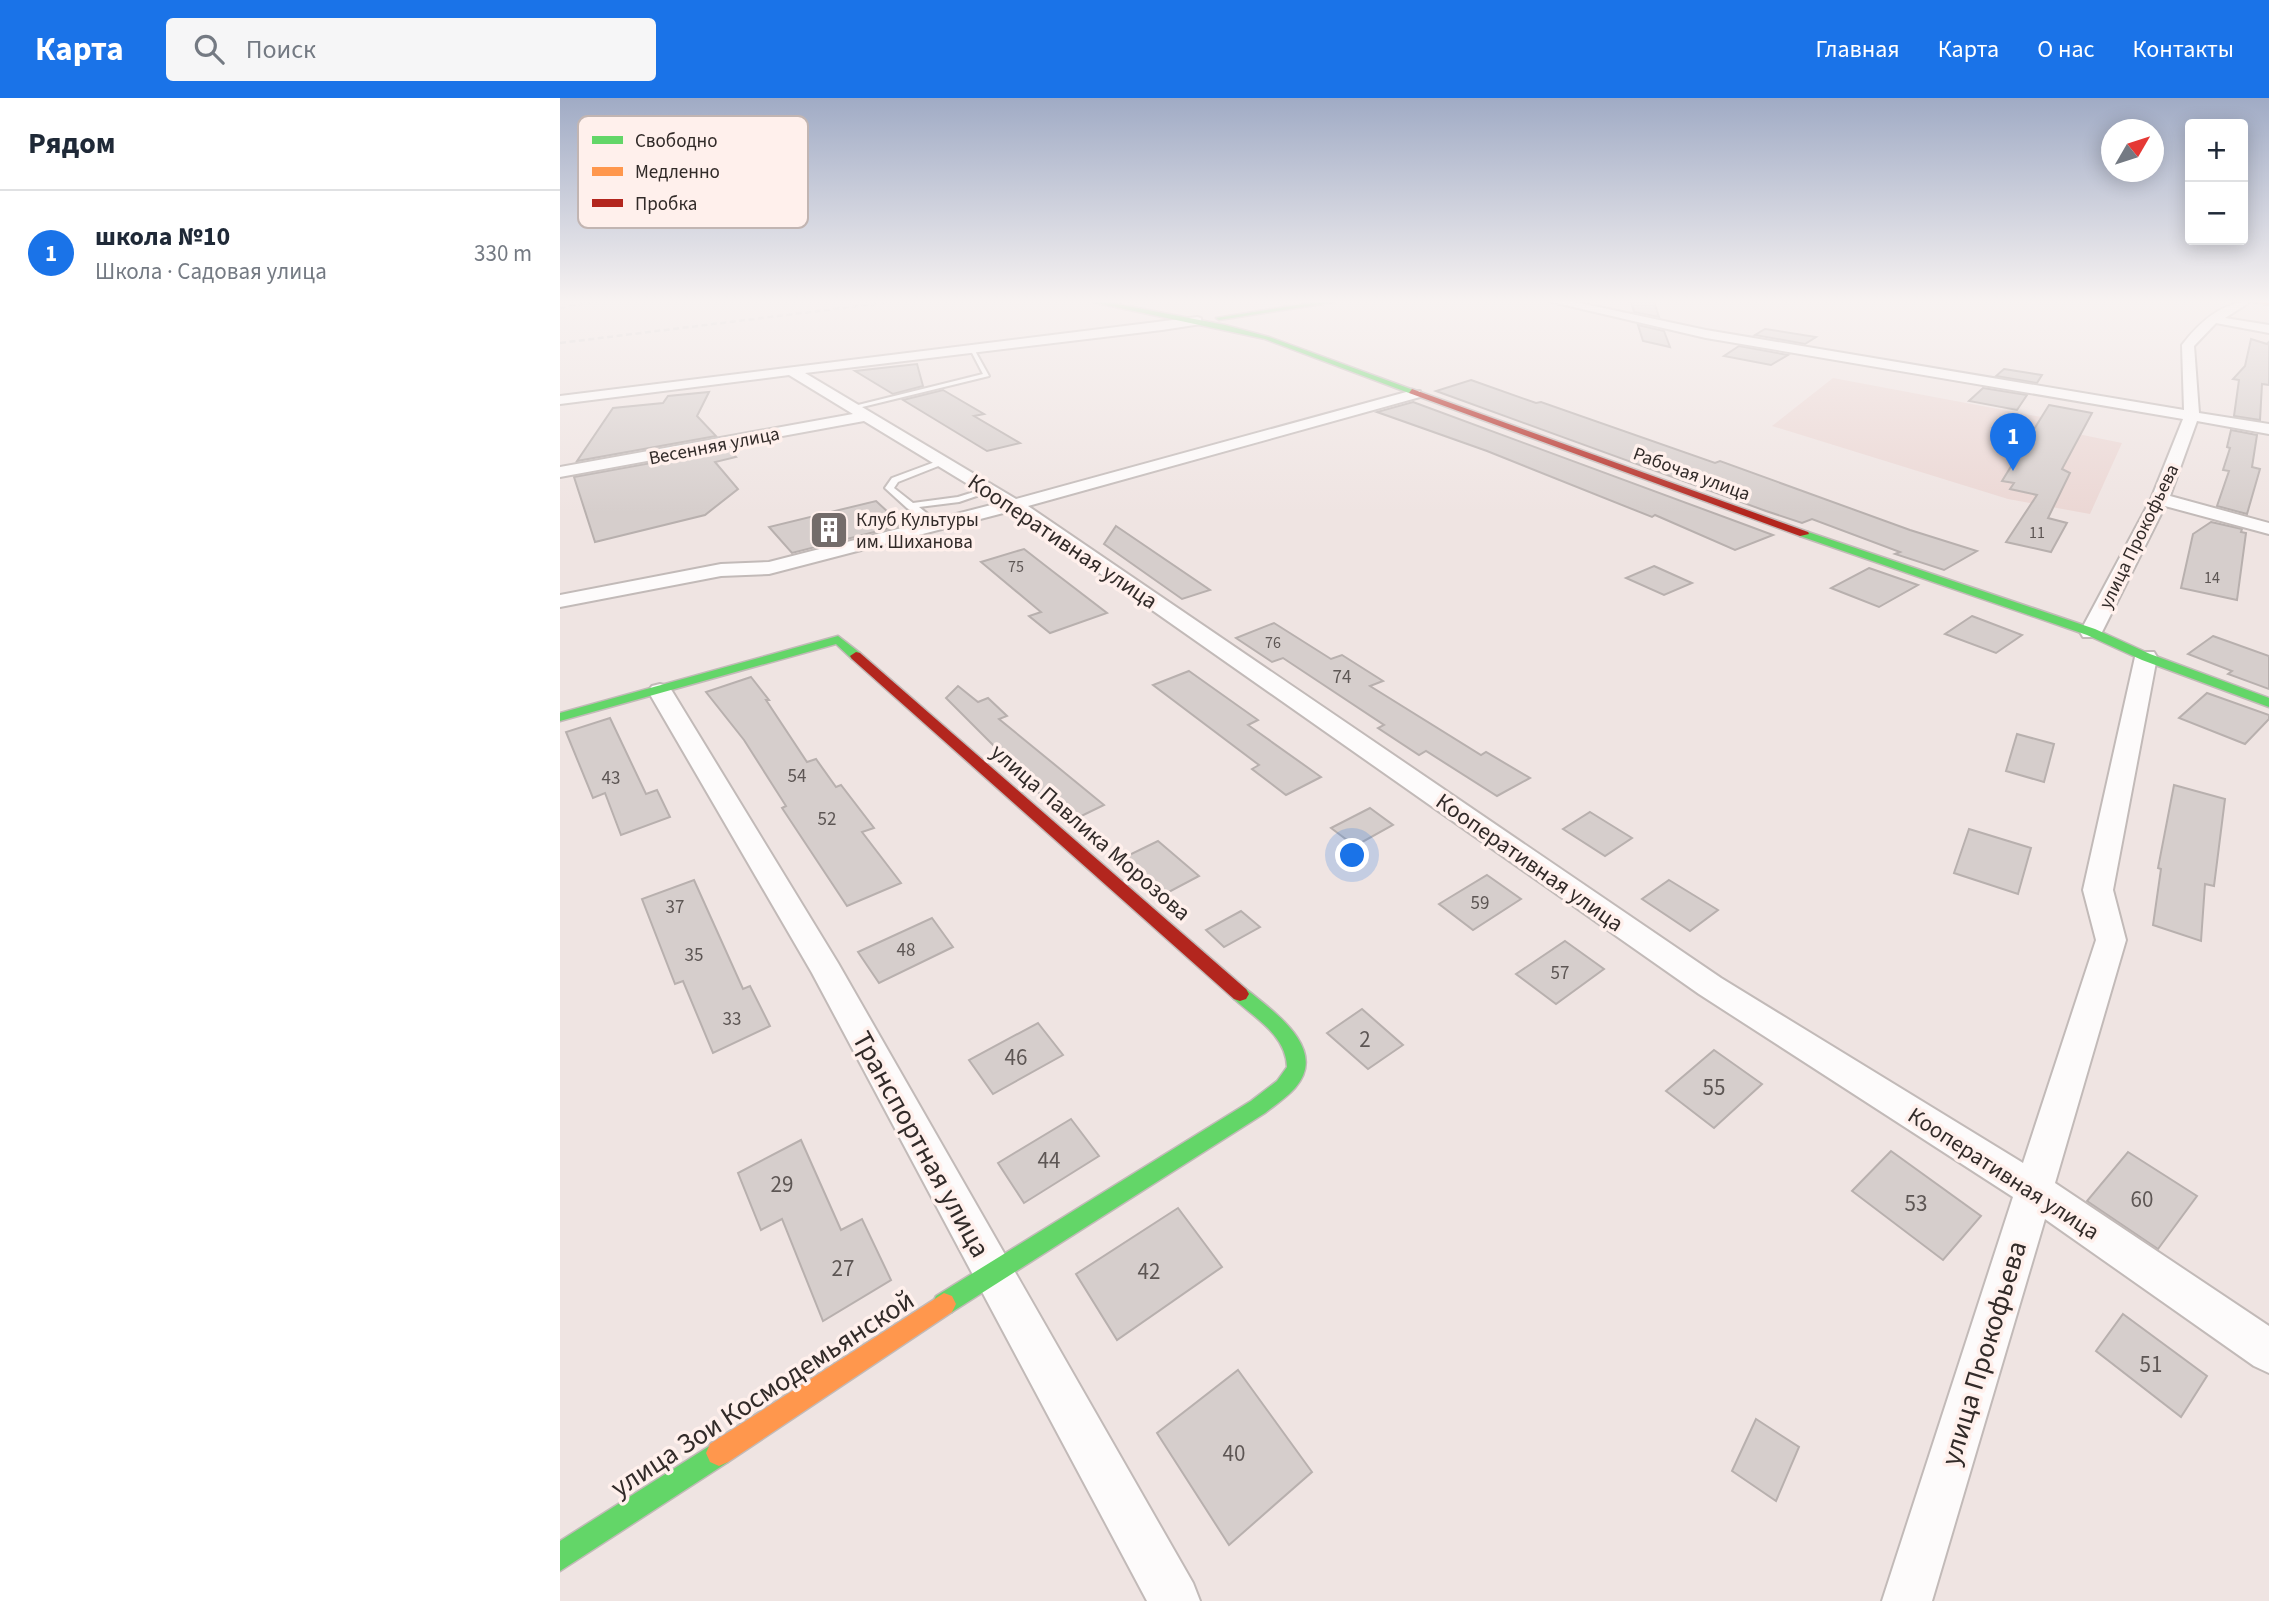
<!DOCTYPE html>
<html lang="ru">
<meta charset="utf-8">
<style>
:root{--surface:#fff;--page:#f6f6f7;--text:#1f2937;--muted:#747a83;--line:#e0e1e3;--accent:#1a73e8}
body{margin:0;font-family:"Source Sans 3",sans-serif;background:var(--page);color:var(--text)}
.controls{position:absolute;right:21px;top:21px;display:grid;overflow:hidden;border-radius:7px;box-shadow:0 4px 18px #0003}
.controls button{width:63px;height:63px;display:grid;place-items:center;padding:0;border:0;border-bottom:2px solid var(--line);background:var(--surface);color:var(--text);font:35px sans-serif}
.compass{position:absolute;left:1541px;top:21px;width:63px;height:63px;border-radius:50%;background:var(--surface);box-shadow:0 4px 18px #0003;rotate:51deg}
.you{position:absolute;left:793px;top:758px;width:24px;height:24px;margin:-18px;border:5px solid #fff;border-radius:50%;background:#1a73e8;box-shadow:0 0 0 10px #1a73e833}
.badge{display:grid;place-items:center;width:46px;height:46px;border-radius:50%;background:var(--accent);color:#fff;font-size:23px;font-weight:700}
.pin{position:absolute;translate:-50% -58px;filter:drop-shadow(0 2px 4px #0008)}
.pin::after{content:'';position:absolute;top:37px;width:24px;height:21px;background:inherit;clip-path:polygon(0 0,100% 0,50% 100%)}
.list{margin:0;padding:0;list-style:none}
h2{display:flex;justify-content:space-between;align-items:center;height:91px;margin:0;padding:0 28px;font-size:30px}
h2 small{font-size:23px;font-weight:400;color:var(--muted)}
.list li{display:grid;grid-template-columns:46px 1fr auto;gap:21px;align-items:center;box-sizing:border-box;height:126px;padding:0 28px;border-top:2px solid var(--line)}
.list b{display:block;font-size:26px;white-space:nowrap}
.list p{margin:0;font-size:23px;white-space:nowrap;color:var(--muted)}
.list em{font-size:23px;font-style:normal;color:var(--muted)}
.icon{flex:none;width:38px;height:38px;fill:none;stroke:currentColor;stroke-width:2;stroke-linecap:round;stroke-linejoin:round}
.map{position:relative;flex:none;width:1709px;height:1503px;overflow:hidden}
header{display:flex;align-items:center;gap:42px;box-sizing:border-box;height:98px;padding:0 35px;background:var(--accent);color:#fff}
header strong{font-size:33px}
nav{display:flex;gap:38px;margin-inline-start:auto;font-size:24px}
.search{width:490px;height:63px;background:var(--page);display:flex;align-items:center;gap:18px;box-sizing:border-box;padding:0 24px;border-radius:7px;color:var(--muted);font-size:26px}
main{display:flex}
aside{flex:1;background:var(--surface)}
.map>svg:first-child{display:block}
.built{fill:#ebd7d4}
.building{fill:#d6cecc;stroke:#b8b0ae;stroke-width:2}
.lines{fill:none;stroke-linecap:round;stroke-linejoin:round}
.lane-casing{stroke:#c2bab8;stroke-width:4}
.street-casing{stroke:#c2bab8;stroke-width:4}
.fast-casing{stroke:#c2bab8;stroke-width:3}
.slow-casing{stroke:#c2bab8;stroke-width:3}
.jam-casing{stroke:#c2bab8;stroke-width:3}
.lane{fill:#fdfbfb;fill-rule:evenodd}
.street{fill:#fdfbfb;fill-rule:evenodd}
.fast{fill:#63d668;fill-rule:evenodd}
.slow{fill:#ff974d;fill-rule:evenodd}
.jam{fill:#b3261e;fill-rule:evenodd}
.rail{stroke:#d6d3d2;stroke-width:2.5;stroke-dasharray:6 3.5;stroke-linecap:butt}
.labels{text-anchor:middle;stroke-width:7;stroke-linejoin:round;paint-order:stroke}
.far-number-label{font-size:16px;fill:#5d5654}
.far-street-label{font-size:19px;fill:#322b29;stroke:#fff0ec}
.far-poi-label{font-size:19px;fill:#322b29;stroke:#fff0ec;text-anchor:start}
.number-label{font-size:19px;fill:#5d5654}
.street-label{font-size:23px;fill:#322b29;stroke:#fff0ec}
.near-number-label{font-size:23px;fill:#5d5654}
.near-street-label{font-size:28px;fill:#322b29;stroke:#fff0ec}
.key{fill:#fff0ec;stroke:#c2b5b2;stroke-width:2}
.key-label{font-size:19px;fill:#322b29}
</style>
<header>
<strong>Карта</strong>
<div class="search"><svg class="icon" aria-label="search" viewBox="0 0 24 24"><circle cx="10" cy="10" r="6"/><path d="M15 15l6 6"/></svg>Поиск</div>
<nav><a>Главная</a><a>Карта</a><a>О нас</a><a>Контакты</a></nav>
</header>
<main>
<aside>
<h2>Рядом<small></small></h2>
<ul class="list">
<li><span class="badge">1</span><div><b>школа №10</b><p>Школа · Садовая улица</p></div><em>330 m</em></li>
</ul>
</aside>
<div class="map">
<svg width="1709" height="1503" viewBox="0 0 1709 1503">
<rect width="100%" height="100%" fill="#efe4e2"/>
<polygon class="built" points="1273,280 1508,324 1503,333 1562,345 1530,416 1448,401 1212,328"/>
<g class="building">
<polygon points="1071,204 1094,204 1099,219 1074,214"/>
<polygon points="1078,227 1104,233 1110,249 1083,243"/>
<polygon points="1205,231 1256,239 1245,246 1195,237"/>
<polygon points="1691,241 1707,246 1709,244 1709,287 1702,286 1700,322 1674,318 1679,282 1673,281 1685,268"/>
<polygon points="1179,248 1228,257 1211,267 1164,258"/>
<polygon points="357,266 363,288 333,296 295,273"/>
<polygon points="1444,271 1482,277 1477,285 1436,278"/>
<polygon points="911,282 976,305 981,304 1155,365 1160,363 1350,432 1417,453 1384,472 1335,456 1340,454 1252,421 1242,425 1206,413 876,293"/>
<polygon points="1423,290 1467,297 1457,312 1409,303"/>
<polygon points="383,292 424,316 414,318 460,345 427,353 343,302"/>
<polygon points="149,294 137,318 156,338 17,363 53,310 103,305 108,298"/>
<polygon points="853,304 1186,427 1213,437 1175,452 1095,417 1092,419 927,353 817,314"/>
<polygon points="1489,307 1532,315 1502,371 1510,375 1488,420 1507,425 1491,454 1446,444 1477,397 1450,391 1454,385 1442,383"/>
<polygon points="1671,332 1697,337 1692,369 1700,371 1687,416 1657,408 1669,373 1663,372 1670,350 1667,349"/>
<polygon points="168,351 176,359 155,364 178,391 145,417 35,444 14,379"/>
<polygon points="316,403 342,427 232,455 209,429"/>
<polygon points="1651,424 1682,431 1681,434 1686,435 1677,502 1621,490 1633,436"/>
<polygon points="556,428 650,492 622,501 544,446"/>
<polygon points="464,451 491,472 547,515 490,535 469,518 481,514 421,464"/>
<polygon points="1094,468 1132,485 1104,497 1066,480"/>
<polygon points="1309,470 1358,487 1319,509 1271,490"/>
<polygon points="1412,518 1462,537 1436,555 1385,536"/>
<polygon points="714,525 771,561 782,557 823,583 810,588 921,657 926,654 970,680 937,698 866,653 859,657 818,630 824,627 723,560 712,564 676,540"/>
<polygon points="1653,538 1709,558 1709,591 1668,576 1672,573 1628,556"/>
<polygon points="629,573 698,622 688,627 761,679 726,697 692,671 699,667 593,587"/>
<polygon points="191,579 209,602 206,602 247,664 256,661 276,689 281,687 314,730 302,734 341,785 287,808 222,710 226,708 184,642 146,594"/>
<polygon points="398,588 418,604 428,600 447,618 439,621 544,707 511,723 440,661 445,659 386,600"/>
<polygon points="1647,595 1709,617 1709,621 1685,646 1619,620"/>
<polygon points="50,620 86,696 97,692 110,719 61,737 45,695 33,700 6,634"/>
<polygon points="1457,636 1494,646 1484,684 1446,673"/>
<polygon points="1614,687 1665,701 1654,788 1645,786 1641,843 1593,827 1601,771 1598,770"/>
<polygon points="810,710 833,727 795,748 771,730"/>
<polygon points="1030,714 1072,740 1045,758 1003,731"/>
<polygon points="1409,731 1471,750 1458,796 1394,775"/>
<polygon points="598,743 639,778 605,796 565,759"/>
<polygon points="927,777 961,801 913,832 879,806"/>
<polygon points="134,782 183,891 190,888 210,928 153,955 123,883 115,886 82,801"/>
<polygon points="1109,782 1158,812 1130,833 1082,801"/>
<polygon points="681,813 700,829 664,849 646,832"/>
<polygon points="372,820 393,849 319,885 298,854"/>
<polygon points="1005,843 1044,871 996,906 956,876"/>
<polygon points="802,911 843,947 808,971 767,935"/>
<polygon points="478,925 503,957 433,996 409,962"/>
<polygon points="1154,952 1202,986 1154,1030 1106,993"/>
<polygon points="511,1021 539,1058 464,1105 438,1065"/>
<polygon points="241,1042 281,1132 302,1121 331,1182 263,1223 222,1121 201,1132 178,1075"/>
<polygon points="1331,1053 1421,1118 1383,1162 1292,1093"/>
<polygon points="1568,1054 1637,1098 1598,1151 1527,1103"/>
<polygon points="618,1110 662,1169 557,1242 516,1176"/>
<polygon points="1563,1216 1647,1278 1621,1319 1536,1253"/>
<polygon points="678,1272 752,1374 669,1447 597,1335"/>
<polygon points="1196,1321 1239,1349 1216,1403 1172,1373"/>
</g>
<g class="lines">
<g class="lane-casing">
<g id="lane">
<polygon points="410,251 414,251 429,278 294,311 290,309 423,276"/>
<polygon points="383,361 386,361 386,365 338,384 334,390 353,405 398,399 430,389 434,392 399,404 359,409 379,425 379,429 376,430 347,410 325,390 332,380"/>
</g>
</g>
<g class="street-casing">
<g id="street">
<path d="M992 204H1015L1146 232 1624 312 1622 247C1639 225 1661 204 1690 204L1665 220 1709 227V235L1656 225 1634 248 1639 315 1709 326V336L1637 323 1610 398 1709 425V436L1605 408 1542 534 1539 539H1523L1520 534 1591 401 1623 321 1146 240Z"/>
<polygon points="637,219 641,220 641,226 602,232 245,275 456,401 850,293 860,293 860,299 468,408 1161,880 1463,1065 1536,842 1523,792 1575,559 1578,554 1594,554 1597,559 1553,792 1566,842 1495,1085 1709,1228 1709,1275 1694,1268 1485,1121 1372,1503 1322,1503 1453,1099 1139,896 451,413 209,476 161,478 0,509 0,497 161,466 209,464 439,405 304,323 0,379 0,369 293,316 229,277 0,306 0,298"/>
<polygon points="100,586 108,588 112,593 278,865 633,1485 640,1503 587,1503 252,875 88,593 92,588"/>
</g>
</g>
<g class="fast-casing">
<g id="fast">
<polygon points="532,204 547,204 665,227 709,239 856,293 849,295 705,241"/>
<polygon points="756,204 775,204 659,222 656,220"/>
<polygon points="1240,434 1248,434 1535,531 1590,556 1709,600 1709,609 1582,562 1527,537 1240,438"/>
<polygon points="278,538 300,555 300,561 292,561 276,546 0,623 0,615"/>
<path d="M680 889 686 891C714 914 769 951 735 990 726 1000 715 1007 705 1015L392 1214 384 1217 376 1214 372 1206 376 1198 691 1003 717 983 727 969C726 937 695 920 674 901L671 896 674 891Z"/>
<polygon points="159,1342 168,1346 172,1355 168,1364 0,1473 0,1443"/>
</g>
</g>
<g class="slow-casing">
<g id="slow">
<polygon points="1693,204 1709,204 1709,207"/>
<polygon points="384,1195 392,1198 396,1206 392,1214 168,1364 159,1368 150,1364 146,1355 150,1346"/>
</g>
</g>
<g class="jam-casing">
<g id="jam">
<polygon points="852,291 1248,434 1249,436 1240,438 849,295"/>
<polygon points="296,554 300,555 686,891 689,896 686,901 680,903 674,901 292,561 290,558"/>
</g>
</g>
<use href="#lane" class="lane"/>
<use href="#street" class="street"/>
<use href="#fast" class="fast"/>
<use href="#slow" class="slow"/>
<use href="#jam" class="jam"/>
<g class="rail">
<polyline points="0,210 33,204"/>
<polyline points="0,245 331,204"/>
</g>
</g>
<linearGradient id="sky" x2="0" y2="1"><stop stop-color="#a0abc5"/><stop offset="0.49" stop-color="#f8f3f2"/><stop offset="1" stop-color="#f8f3f2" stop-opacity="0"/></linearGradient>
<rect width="1709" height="415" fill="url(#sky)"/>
<defs>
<g id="building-square" transform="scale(2.0125)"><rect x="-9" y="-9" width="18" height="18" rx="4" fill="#746c6a" stroke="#fff0ec"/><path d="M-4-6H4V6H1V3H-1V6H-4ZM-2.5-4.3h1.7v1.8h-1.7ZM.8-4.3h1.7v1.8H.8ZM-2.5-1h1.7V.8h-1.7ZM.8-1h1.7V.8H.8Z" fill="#fff"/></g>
</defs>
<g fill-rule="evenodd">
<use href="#building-square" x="269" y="432"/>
</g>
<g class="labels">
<g class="far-number-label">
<text x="1477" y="440">11</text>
<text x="456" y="474">75</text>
<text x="1652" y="485">14</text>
<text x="713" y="550">76</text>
</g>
<g class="far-street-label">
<text transform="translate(154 347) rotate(-11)" y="7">Весенняя улица</text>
<text transform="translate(1132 375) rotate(20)" y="7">Рабочая улица</text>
<text transform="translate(1578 438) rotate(-64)" y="7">улица Прокофьева</text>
</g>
<g class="far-poi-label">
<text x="296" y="428">Клуб Культуры<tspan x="296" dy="22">им. Шиханова</tspan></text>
</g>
<g class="number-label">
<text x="782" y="585">74</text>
<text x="237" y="684">54</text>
<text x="51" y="686">43</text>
<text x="267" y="727">52</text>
<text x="920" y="811">59</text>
<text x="115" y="815">37</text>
<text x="346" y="858">48</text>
<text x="134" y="863">35</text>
<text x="1000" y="881">57</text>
<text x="172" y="927">33</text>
</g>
<g class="street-label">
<text transform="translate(503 443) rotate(34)" y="8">Кооперативная улица</text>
<text transform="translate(531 734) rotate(41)" y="8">улица Павлика Морозова</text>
<text transform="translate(970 764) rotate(35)" y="8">Кооперативная улица</text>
<text transform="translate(1444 1075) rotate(33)" y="8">Кооперативная улица</text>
</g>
<g class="near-number-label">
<text x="805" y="949">2</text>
<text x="456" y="967">46</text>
<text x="1154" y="997">55</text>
<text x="489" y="1070">44</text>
<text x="222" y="1094">29</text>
<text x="1582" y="1109">60</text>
<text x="1356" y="1113">53</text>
<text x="283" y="1178">27</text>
<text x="589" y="1181">42</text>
<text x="1591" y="1274">51</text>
<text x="674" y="1363">40</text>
</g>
<g class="near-street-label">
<text transform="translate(362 1046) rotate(61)" y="10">Транспортная улица</text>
<text transform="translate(1423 1255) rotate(-73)" y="10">улица Прокофьева</text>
<text transform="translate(202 1295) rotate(-33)" y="10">улица Зои Космодемьянской</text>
</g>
</g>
<rect x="18" y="18" width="230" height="112" rx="10" class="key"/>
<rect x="32" y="38" width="31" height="8" fill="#63d668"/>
<rect x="32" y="69" width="31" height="9" fill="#ff974d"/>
<rect x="32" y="101" width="31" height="8" fill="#b3261e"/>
<g class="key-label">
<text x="75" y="49">Свободно</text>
<text x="75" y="80">Медленно</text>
<text x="75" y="112">Пробка</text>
</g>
</svg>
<div class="controls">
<button>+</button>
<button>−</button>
</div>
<svg class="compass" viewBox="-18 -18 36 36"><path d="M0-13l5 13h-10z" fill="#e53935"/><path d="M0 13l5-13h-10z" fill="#747a83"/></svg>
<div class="you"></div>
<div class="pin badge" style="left:1453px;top:373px">1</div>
</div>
</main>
